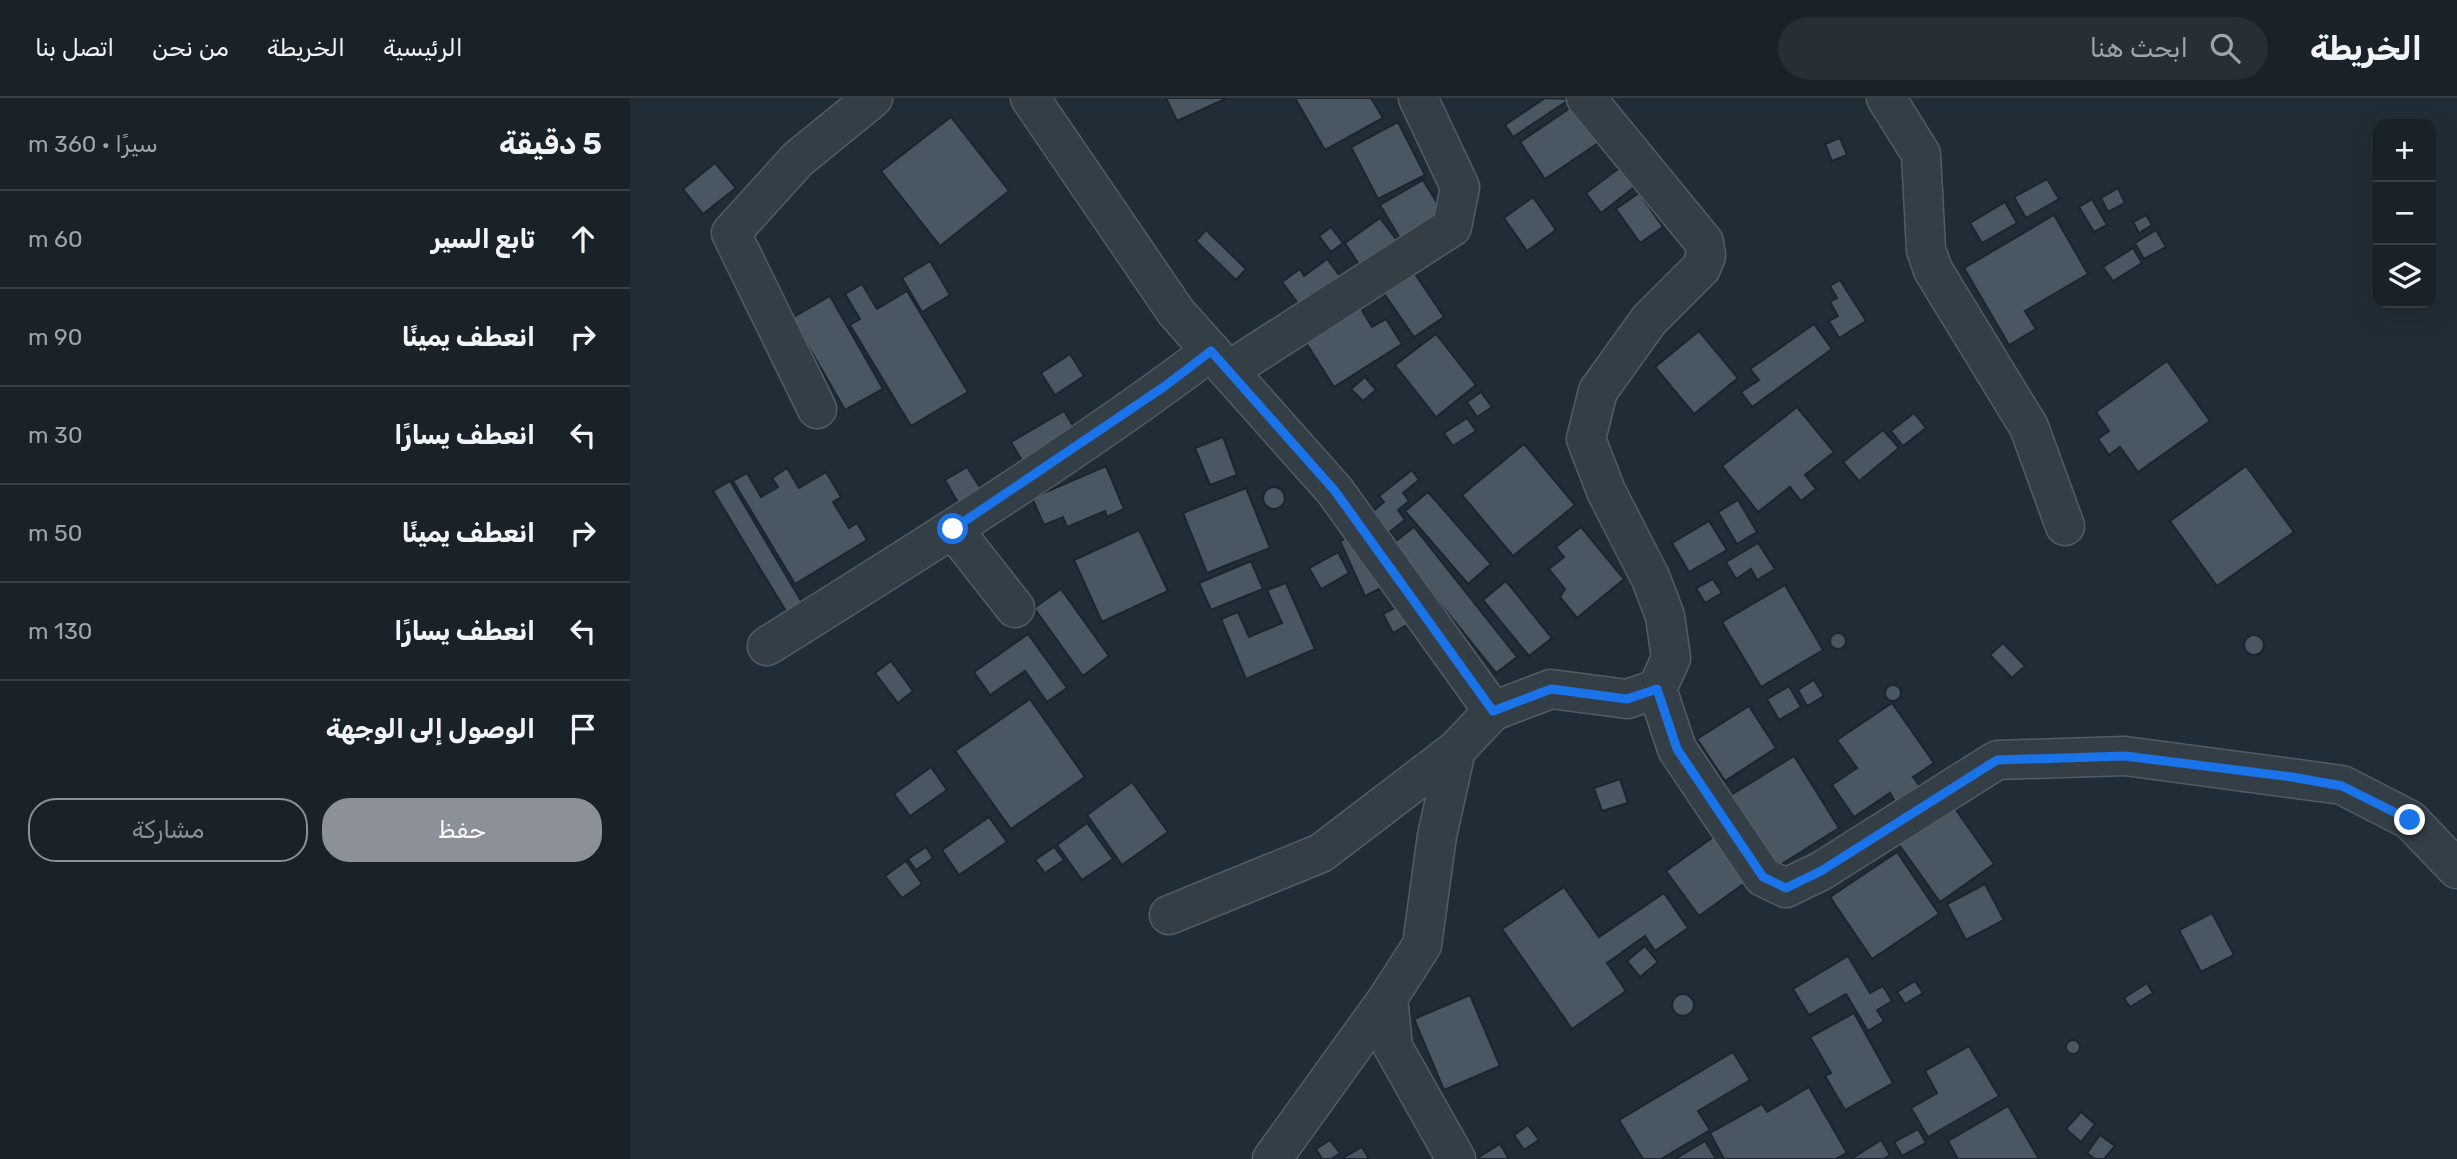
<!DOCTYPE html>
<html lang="ar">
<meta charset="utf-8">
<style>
:root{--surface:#192228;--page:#262f34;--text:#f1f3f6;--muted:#9fa4a8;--line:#373f45;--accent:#8c9099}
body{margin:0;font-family:Rubik,"Noto Naskh Arabic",sans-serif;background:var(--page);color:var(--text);direction:rtl}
.controls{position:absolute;right:21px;top:21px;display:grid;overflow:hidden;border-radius:14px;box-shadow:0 7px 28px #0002}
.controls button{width:63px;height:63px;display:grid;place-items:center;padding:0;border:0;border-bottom:2px solid var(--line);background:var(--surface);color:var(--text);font:35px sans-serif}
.stop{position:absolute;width:21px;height:21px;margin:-16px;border:5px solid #1a73e8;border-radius:50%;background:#fff}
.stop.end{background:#1a73e8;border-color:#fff;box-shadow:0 2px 7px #0008}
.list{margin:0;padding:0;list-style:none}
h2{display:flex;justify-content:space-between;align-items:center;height:91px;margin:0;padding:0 28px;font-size:30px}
h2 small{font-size:23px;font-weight:400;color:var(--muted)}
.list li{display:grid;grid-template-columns:46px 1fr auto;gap:21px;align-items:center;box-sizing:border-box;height:98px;padding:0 28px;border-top:2px solid var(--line)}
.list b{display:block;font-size:26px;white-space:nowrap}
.list em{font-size:23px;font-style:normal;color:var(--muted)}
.actions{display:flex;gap:14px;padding:21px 28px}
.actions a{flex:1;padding:16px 0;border:2px solid var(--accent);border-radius:28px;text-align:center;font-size:24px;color:var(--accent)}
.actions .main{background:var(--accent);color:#fff}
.icon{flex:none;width:38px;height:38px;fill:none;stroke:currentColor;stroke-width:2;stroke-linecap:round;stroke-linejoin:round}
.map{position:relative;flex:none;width:1827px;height:1061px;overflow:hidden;direction:ltr}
header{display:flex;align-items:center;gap:42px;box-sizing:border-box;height:98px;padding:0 35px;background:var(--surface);border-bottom:2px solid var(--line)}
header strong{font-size:33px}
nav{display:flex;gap:38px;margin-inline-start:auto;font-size:24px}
.search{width:490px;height:63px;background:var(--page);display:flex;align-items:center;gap:18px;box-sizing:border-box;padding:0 24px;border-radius:38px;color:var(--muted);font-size:26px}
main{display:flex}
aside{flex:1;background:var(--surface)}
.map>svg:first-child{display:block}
.building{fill:#495762;stroke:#1c252d;stroke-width:2}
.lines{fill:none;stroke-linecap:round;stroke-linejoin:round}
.minor-casing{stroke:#525c64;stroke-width:41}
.minor{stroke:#343e47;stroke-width:38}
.route{stroke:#1a73e8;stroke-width:9}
</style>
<header>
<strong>الخريطة</strong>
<div class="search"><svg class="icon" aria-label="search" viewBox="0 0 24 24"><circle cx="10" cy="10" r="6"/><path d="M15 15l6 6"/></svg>ابحث هنا</div>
<nav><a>الرئيسية</a><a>الخريطة</a><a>من نحن</a><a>اتصل بنا</a></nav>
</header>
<main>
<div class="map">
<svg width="1827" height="1061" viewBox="0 0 1827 1061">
<rect width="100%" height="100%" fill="#212d36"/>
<g class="building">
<polygon points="536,0 597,0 547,23"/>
<polygon points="665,0 741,0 753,20 695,52"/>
<polygon points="915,0 940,1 883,39 875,27"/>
<polygon points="943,8 968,45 915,81 890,44"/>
<polygon points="321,19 379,93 310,148 251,73"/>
<polygon points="768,24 795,77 748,101 721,49"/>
<polygon points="1210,40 1217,57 1202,63 1195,46"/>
<polygon points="85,65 106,90 73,116 53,91"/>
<polygon points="992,68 1007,87 971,115 956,95"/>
<polygon points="1417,81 1429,101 1396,120 1384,99"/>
<polygon points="793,82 814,116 771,142 750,107"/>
<polygon points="1488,90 1495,105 1478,114 1471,100"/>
<polygon points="1009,95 1033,129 1010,145 986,111"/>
<polygon points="903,99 926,132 897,153 874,120"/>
<polygon points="1462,101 1477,127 1464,134 1449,109"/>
<polygon points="1375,104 1387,125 1352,145 1340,125"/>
<polygon points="1424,117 1458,176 1395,213 1406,231 1379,247 1334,170"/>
<polygon points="1516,117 1522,127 1509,135 1503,124"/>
<polygon points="750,120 769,145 732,171 715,145"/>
<polygon points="701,129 713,145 701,154 689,138"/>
<polygon points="576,132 616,171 606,182 566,143"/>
<polygon points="1526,132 1536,149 1514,161 1505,145"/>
<polygon points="1503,150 1512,165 1483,183 1473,169"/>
<polygon points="697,161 713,182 673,212 652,184 670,171 674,178"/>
<polygon points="300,163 320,197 292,214 272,180"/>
<polygon points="783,173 814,219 784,239 753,194"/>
<polygon points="1210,182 1236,223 1209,240 1199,223 1208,218 1200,204 1207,200 1200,188"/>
<polygon points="232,186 247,211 277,193 338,294 281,328 220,227 230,221 215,196"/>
<polygon points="200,198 253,291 215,312 162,220"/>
<polygon points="730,209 742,229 756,221 772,246 704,289 675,243"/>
<polygon points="1184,226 1202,251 1122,309 1111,294 1129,282 1120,271"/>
<polygon points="1069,233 1108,280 1064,316 1025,269"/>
<polygon points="806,236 846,287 806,319 765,267"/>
<polygon points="440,256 454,278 425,297 411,275"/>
<polygon points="1537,263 1580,323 1508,374 1490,349 1479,357 1468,341 1479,333 1466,314"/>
<polygon points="735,279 746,292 733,303 721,291"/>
<polygon points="851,294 862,309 847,319 837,304"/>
<polygon points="1167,309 1204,354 1175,377 1186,391 1171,403 1160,389 1128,414 1092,368"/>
<polygon points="434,313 448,336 395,368 381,344"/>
<polygon points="1284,315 1296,330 1273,348 1261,333"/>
<polygon points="837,320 846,333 823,348 814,335"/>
<polygon points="1253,332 1269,350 1229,383 1213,364"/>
<polygon points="593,339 607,377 580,387 565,350"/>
<polygon points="894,346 945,407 883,458 832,397"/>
<polygon points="476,368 494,411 477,419 475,413 437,429 433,419 414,427 402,400"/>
<polygon points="1616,368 1664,434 1587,488 1540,423"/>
<polygon points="337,369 353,394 330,408 315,382"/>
<polygon points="157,370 169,390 196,374 211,399 203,404 219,430 227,425 237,442 165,486 103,383 117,375 131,399 148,389 142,380"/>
<polygon points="782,372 789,382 773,395 779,403 768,412 775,422 758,435 742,414 754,404 749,398"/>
<polygon points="100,383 173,506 157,515 83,393"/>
<circle cx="644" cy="400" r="11"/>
<polygon points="616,390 640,450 577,475 553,415"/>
<polygon points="798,394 861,466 838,486 775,413"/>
<polygon points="1108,402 1127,434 1107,446 1088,414"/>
<polygon points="1079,423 1097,452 1059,474 1042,445"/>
<polygon points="784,429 887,559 866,575 762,446"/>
<polygon points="951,429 994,481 947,520 930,499 935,491 919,471 934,459 926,449"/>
<polygon points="509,432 538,493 472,524 444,462"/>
<polygon points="730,434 755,488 735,498 710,443"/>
<polygon points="1128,445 1145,471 1127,482 1121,471 1106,481 1096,464"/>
<polygon points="708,454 719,475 691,491 679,470"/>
<polygon points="621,463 633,491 581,512 569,485"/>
<polygon points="1083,481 1092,495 1075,505 1066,490"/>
<polygon points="876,483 922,540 899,558 853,502"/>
<polygon points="656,485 685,551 616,581 591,521 608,514 619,539 652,525 637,492"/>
<polygon points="1155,487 1193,552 1131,589 1092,524"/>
<polygon points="431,491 479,558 453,578 404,510"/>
<polygon points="770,507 780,525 763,535 753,516"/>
<circle cx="1208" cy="543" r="8"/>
<polygon points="398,536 437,590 417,604 395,573 360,597 344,574"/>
<circle cx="1624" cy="547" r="10"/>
<polygon points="1373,545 1395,568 1382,580 1360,557"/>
<polygon points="261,563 283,593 268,605 245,575"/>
<polygon points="1184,582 1194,598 1177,608 1168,592"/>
<circle cx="1263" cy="595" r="8"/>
<polygon points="1159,588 1171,609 1149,622 1137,601"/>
<polygon points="400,601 455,679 381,731 325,653"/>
<polygon points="1262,605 1304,665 1283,679 1291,690 1267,707 1260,695 1224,719 1202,687 1227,670 1207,642"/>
<polygon points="1119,608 1146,650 1095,683 1067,641"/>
<polygon points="1164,658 1209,730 1147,769 1101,697"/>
<polygon points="301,669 317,692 280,718 264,696"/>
<polygon points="990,681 998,705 972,713 964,690"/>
<polygon points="502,684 538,734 492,767 457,717"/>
<polygon points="1319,702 1364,766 1310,804 1265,741"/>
<polygon points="359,719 377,744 329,777 312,752"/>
<polygon points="457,725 483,761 452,782 427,747"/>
<polygon points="1086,737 1119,782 1069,818 1036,773"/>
<polygon points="296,749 303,760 286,772 278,761"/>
<polygon points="424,749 434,762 415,775 405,762"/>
<polygon points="1267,754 1309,816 1242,861 1200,799"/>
<polygon points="276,763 292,786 272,800 255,778"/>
<polygon points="1355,786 1374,822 1336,842 1317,806"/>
<polygon points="934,789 969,839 1034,795 1058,830 1025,853 1015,838 977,865 996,893 942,931 872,831"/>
<polygon points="1582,815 1604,857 1571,874 1549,832"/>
<polygon points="1015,848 1028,864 1010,879 997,863"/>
<polygon points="1218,858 1240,895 1253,888 1262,903 1247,912 1254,923 1238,933 1216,896 1179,917 1163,891"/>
<polygon points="1285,883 1293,895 1275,906 1267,894"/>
<polygon points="1517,885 1523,895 1500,909 1494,900"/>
<circle cx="1053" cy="907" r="11"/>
<polygon points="840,897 870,968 814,992 784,921"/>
<polygon points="1224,915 1263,985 1215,1012 1195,978 1201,975 1180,939"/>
<circle cx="1443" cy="949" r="7"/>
<polygon points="1339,948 1369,998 1298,1039 1281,1010 1307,995 1295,973"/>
<polygon points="1103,954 1120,982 1068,1013 1080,1032 1031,1061 1013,1061 989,1022"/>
<polygon points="1179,989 1217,1055 1206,1061 1094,1061 1080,1035 1132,1006 1137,1014"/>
<polygon points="1378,1008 1409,1061 1328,1061 1318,1043"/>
<polygon points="1451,1014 1465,1026 1451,1044 1436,1031"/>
<polygon points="898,1027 909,1042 894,1052 884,1037"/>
<polygon points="1288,1031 1296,1045 1272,1058 1264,1044"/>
<polygon points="1470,1037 1485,1048 1474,1061 1465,1061 1457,1055"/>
<polygon points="700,1042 710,1055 702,1061 692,1061 686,1051"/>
<polygon points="1251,1042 1260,1057 1253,1061 1221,1061"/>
<polygon points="1075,1043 1086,1061 1045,1061"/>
<polygon points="870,1046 879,1061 851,1061 849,1059"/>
<polygon points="732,1049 739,1061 711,1061"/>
</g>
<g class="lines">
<g class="minor-casing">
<g id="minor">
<polyline points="400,0 546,214 705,393 863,613 921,591 997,601 1027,591 1041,560 1035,518 1021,481 976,393 956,341 968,293 1019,222 1071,170 1076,158 1074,144 956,0"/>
<polyline points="1256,0 1291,56 1296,152 1303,172 1399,329 1435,428"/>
<polyline points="598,273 822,129 830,89 788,0"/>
<polyline points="187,311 101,135 168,61 243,0"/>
<polyline points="323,431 385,510"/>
<path d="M137 548C287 454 439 360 581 253"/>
<polyline points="1027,591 1047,651 1133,779 1156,790 1191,773 1367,662 1495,658 1712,687 1780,722 1827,771"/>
<polyline points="539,817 691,755 826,652"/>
<polyline points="642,1061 758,900"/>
<polyline points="826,1061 763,949 758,900 792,847 807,738 826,652 863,613"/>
</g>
</g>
<use href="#minor" class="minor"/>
</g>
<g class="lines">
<polyline class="route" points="323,431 535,288 581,253 705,393 863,613 921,591 997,601 1027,591 1047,651 1133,779 1156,790 1191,773 1367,662 1495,658 1662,679 1712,688 1780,722"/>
</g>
</svg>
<div class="controls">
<button>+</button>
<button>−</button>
<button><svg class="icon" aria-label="layers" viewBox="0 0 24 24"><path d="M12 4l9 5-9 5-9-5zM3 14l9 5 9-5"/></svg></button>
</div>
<div class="stop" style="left:323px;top:431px"></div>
<div class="stop end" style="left:1780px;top:722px"></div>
</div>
<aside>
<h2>5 دقيقة<small>سيرًا · 360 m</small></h2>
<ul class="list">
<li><svg class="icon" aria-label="ahead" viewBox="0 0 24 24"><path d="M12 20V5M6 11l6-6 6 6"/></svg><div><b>تابع السير</b></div><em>60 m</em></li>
<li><svg class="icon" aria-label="right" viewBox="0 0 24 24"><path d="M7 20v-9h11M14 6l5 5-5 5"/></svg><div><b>انعطف يمينًا</b></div><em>90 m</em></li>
<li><svg class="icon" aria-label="left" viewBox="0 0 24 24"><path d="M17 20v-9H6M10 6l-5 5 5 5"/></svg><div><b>انعطف يسارًا</b></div><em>30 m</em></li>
<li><svg class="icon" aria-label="right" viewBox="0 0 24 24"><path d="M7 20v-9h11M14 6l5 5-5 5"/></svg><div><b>انعطف يمينًا</b></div><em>50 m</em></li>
<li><svg class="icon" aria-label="left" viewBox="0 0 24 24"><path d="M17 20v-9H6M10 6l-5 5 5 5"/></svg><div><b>انعطف يسارًا</b></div><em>130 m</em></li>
<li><svg class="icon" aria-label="arrive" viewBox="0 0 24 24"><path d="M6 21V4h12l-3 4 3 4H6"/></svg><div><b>الوصول إلى الوجهة</b></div></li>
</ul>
<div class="actions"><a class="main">حفظ</a><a>مشاركة</a></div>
</aside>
</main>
